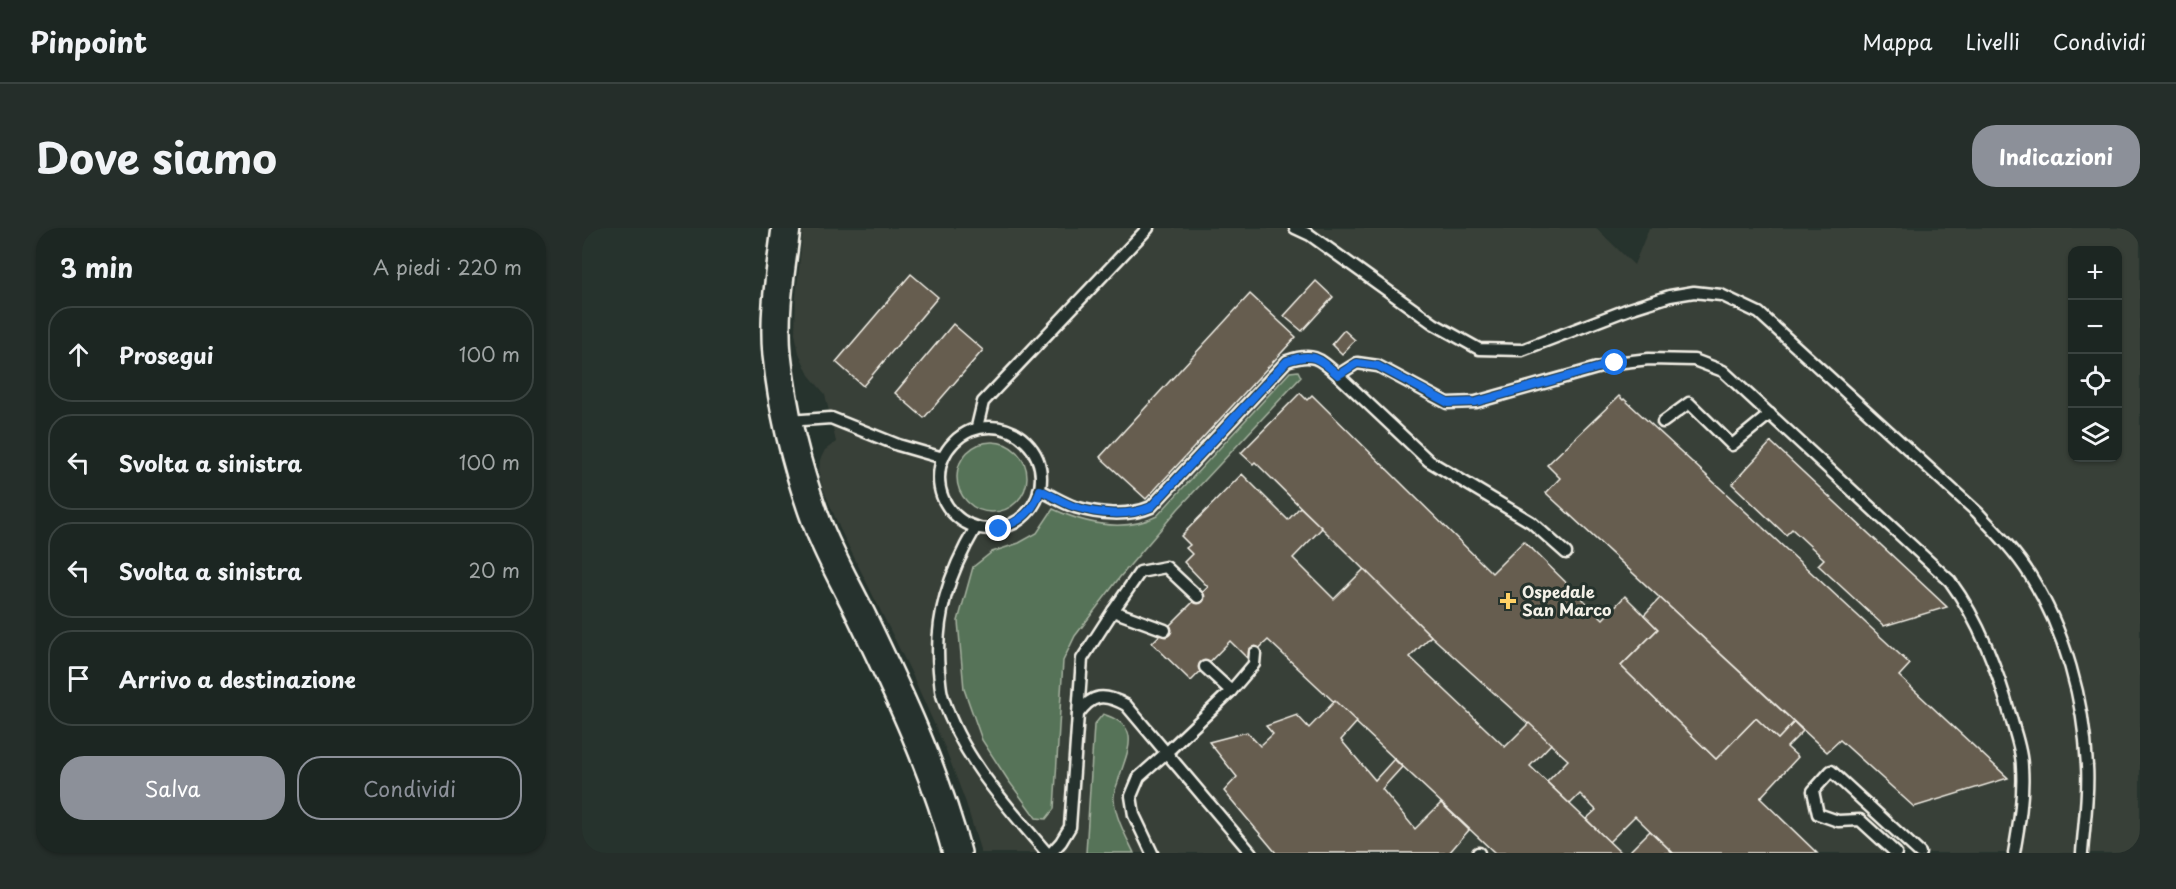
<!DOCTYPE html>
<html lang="it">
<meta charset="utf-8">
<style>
:root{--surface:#1c2622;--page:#252e2a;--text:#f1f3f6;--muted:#a0a5a5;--line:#3a4340;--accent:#8c9099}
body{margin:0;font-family:"Playpen Sans",sans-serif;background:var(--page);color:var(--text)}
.controls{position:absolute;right:18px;top:18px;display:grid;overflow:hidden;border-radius:12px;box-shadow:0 2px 4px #0004}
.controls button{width:54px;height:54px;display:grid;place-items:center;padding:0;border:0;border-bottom:2px solid var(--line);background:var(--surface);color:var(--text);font:30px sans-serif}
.stop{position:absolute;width:18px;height:18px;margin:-14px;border:4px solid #1a73e8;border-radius:50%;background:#fff}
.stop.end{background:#1a73e8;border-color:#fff;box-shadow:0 2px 6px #0008}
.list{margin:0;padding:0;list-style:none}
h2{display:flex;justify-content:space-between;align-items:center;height:78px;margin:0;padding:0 24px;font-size:26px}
h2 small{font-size:20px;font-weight:400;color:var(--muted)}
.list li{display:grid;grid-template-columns:39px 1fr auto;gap:18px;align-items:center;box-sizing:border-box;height:96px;margin:0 12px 12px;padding:0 12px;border:2px solid var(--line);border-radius:24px}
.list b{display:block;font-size:22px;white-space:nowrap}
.list em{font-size:20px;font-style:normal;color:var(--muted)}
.actions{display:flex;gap:12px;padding:18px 24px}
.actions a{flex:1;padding:14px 0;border:2px solid var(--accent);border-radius:24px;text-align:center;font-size:21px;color:var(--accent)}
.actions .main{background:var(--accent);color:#fff}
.icon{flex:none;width:33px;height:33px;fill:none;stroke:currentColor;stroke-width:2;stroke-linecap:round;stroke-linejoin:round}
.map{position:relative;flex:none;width:1558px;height:625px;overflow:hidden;border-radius:24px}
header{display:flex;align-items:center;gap:36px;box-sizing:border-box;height:84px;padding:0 30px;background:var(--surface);border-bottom:2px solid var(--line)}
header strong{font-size:28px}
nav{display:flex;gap:33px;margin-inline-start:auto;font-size:21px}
.intro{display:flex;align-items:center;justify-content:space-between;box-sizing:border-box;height:144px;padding:0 36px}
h1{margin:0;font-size:42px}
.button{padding:15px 27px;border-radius:24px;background:var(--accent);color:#fff;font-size:21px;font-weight:700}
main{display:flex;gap:36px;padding:0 36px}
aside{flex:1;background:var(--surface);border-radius:24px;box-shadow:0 2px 4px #0004}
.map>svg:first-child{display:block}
.built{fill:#394038;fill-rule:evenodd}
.green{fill:#577359;stroke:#a6b2a0;stroke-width:1.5}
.building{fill:#665d50;stroke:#f4f1e8;stroke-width:1.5}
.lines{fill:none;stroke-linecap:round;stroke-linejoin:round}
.service-casing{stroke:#f4f1e8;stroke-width:15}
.tertiary-casing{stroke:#f4f1e8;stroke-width:32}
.service{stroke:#26332d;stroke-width:10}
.tertiary{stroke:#26332d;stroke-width:27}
.route{stroke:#1a73e8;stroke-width:8}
.poi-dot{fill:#ffd166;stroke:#26332d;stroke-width:2}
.labels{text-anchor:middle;stroke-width:6;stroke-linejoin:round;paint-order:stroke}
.poi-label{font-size:16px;font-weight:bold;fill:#f4f1e8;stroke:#26332d;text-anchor:start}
</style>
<header>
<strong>Pinpoint</strong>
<nav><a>Mappa</a><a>Livelli</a><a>Condividi</a></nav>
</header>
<div class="intro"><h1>Dove siamo</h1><a class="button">Indicazioni</a></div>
<main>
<aside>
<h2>3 min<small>A piedi · 220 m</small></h2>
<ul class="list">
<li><svg class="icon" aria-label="ahead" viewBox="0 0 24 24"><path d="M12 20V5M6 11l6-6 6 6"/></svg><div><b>Prosegui</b></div><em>100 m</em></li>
<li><svg class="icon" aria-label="left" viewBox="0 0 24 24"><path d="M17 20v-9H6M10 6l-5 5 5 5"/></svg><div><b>Svolta a sinistra</b></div><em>100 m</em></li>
<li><svg class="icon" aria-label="left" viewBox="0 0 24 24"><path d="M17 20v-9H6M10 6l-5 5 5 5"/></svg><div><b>Svolta a sinistra</b></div><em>20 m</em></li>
<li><svg class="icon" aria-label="arrive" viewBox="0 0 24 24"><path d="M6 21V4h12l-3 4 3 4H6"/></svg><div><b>Arrivo a destinazione</b></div></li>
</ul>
<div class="actions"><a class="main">Salva</a><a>Condividi</a></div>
</aside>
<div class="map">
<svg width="1558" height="625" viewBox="0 0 1558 625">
<rect width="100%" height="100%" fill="#26332d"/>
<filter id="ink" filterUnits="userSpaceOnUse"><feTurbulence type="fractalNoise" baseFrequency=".0167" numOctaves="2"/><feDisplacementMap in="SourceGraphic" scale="12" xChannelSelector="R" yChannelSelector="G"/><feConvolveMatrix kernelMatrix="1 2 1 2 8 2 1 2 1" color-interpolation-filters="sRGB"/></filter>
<g filter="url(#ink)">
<path class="built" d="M221 0H1014L1052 37 1067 0H1558V625H399L384 575 364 522 329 444 258 301 240 258 237 244 238 232 243 222 254 214 243 166 227 147 217 125 213 105 214 70ZM1490 22H1536V230H1490Z"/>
<g class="green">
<path d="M716 143 719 149 596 281 538 349 493 408 481 433 472 581 464 591 454 590 426 552 400 512 382 461 376 393 391 339 410 324 437 315 455 305 471 281C504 296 542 305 575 288L708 144Z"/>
<circle cx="410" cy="249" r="35"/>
<path d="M521 486C562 499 545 522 536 554 534 560 531 566 532 572 534 591 544 608 552 625H504L512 497Z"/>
</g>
<g class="building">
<polygon points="329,46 356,69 281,158 254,134"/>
<polygon points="734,53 751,69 720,103 702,88"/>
<polygon points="668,66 714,109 564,271 518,229"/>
<polygon points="371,96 401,122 342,190 313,165"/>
<polygon points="762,102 773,112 760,126 750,116"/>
<polygon points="718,165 725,172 730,167 910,345 942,313 1021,391 1043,368 1076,401 1039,438 1134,531 1174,490 1196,511 1212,494 1221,503 1205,519 1216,529 1178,570 1235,625 1091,625 1053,588 1027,614 1004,591 1014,582 998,566 988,576 965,554 986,532 849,408 673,234 671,236 659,225"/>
<polygon points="1037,168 1041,172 1042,171 1328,436 1317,448 1426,550 1332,579 1258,512 1245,524 964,265 978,250 965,237"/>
<polygon points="1189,214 1365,379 1302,398 1236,337 1242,331 1210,301 1204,307 1150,256"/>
<polygon points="660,246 706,292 718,279 740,300 711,330 752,371 782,341 849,408 828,429 923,519 947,495 969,516 948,538 1039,625 913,625 686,412 666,431 648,413 609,453 570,415 626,359 602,334 610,326 604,320 608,317 599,308"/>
<polygon points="1078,370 1212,494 1196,511 1174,490 1134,531 1039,438 1076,401 1062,387"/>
<polygon points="753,473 775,494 759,512 793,552 812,531 820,539 800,561 833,601 859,575 887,602 867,625 694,625 642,563 655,549 627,514 665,504 678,518 691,506 684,498 715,487 727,500"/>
<polygon points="1068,603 1091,625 1046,625"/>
</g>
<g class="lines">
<g class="service-casing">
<g id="service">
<path d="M713 0 728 7 852 96 897 121 940 122 1047 81 1088 68 1112 64 1139 67 1177 85 1395 284C1413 303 1433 323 1448 347 1483 403 1502 472 1505 538 1507 566 1502 597 1500 625"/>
<polyline points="756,147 847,233 949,294 984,325"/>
<polyline points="206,193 249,190 316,217 361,230"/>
<polyline points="1081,194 1107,175 1150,217 1188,186"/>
<circle cx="408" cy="250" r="51"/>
<polyline points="395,199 401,174 566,0"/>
<path d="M457 262C469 267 481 275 493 279 516 286 546 289 569 279L705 133C731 124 737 130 756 147L775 135 796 138 865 175 894 174 1033 135 1067 131 1112 132 1141 143 1368 353C1398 394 1415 441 1429 490 1433 505 1440 523 1440 539 1442 567 1437 597 1432 625"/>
<path d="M394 299C367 345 352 389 357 443 358 451 358 462 361 470 380 530 425 578 465 625"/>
<polyline points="531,383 558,344 584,339 616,369"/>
<polyline points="649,463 672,436 673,425"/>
<polyline points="496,486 500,431 531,383 583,402"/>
<path d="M469 625 479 614 488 599 496 486C510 466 522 465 544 477L669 625"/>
<polyline points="570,625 552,587 549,568 557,549 584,525 649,463 623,439"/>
<polyline points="896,625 897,625"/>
<polyline points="1314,625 1278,592 1256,593 1236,586 1231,563 1249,543 1338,625"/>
</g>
</g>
<g class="tertiary-casing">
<path id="tertiary" d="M204 0C199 42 191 84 195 127 201 184 215 241 235 295 247 327 265 358 280 389 317 466 353 542 375 625"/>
</g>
<use href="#service" class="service"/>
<use href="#tertiary" class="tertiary"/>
</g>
</g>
<g class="lines" filter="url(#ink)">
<path class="route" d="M417 301C437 294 452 284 458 262 469 267 481 275 493 279 516 286 546 289 569 279L705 133C731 124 737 130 756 147L775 135 796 138 866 175 894 174 1033 135"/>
</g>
<path class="poi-dot" d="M923 364h6v6h6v6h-6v6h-6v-6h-6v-6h6z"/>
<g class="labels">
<g class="poi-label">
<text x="940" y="370">Ospedale<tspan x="940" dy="18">San Marco</tspan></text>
</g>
</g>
</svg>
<div class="controls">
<button>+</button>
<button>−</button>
<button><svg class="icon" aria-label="locate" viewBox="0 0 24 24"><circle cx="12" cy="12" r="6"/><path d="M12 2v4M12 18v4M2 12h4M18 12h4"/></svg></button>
<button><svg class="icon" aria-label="layers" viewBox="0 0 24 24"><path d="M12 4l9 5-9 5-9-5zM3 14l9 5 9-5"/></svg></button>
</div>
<div class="stop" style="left:1033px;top:135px"></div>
<div class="stop end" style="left:417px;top:301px"></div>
</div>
</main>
